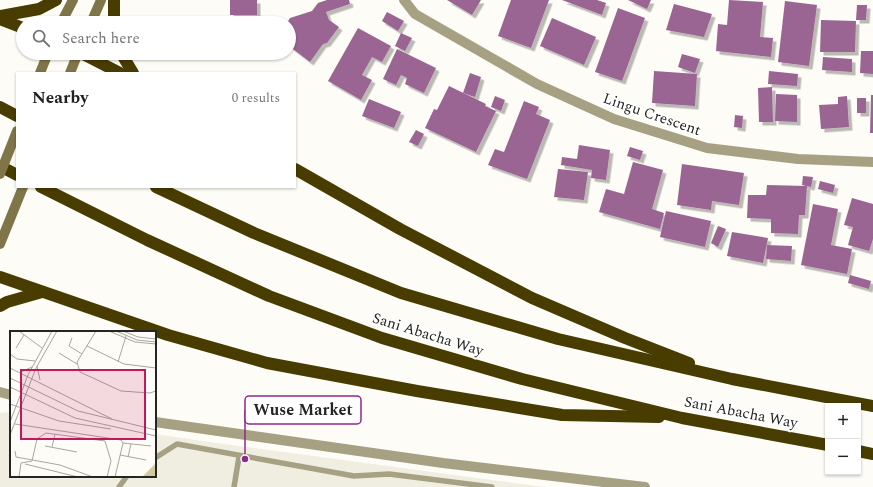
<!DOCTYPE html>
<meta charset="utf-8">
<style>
:root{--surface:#fff;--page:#f6f6f6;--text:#202124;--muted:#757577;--line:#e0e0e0}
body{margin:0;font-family:Spectral,serif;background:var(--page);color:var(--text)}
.controls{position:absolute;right:12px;bottom:12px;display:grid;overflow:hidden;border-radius:0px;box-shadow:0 1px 3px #0004}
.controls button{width:36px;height:36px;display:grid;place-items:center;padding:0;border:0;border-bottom:1px solid var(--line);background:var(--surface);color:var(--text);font:20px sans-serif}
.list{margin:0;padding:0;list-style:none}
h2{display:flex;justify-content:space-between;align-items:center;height:52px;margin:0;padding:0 16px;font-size:17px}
h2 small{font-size:13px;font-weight:400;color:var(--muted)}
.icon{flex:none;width:22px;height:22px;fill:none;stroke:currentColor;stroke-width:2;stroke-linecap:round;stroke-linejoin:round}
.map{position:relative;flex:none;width:873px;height:487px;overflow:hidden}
.search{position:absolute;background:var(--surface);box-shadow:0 1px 3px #0004;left:16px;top:16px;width:280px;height:44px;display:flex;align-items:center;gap:10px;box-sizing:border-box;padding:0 14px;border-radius:22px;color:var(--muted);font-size:15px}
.panel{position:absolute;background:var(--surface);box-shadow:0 1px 3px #0004;left:16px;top:72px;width:280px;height:116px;border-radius:0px}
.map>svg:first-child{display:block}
.built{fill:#f0ede1}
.building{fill:#9a6593;filter:url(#shadow)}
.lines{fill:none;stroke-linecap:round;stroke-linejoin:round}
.lane{stroke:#a7a183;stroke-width:5.5}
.street{stroke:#a7a183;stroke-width:10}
.secondary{stroke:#7f7548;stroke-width:10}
.highway{stroke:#483c00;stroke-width:12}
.secondary-bridge{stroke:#7f7548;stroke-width:10}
.labels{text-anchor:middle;stroke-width:4;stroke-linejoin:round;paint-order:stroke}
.street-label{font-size:15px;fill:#252523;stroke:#fff}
.inset-road{fill:none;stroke:#a7a6a2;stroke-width:1}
.view{fill:#c2185b;fill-opacity:0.15;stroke:#c2185b;stroke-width:2}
.inset-edge{fill:none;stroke:#252523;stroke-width:2}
.leader{fill:none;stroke:#92278a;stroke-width:1.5}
.callout-dot{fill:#92278a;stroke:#fff;stroke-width:1.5}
.callout{fill:#fff;stroke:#92278a;stroke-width:1.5}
.callout-label{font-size:16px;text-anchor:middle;font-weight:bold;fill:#252523}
</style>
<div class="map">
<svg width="873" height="487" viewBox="0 0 873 487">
<defs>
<filter id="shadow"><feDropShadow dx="3.5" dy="3.5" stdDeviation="0" flood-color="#0004"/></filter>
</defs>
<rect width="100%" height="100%" fill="#fdfcf6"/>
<polygon class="built" points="11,412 11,476 155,476 155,434 209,442 544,487 0,487 0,413"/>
<g class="building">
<rect x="230" y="0" width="27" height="15"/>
<polygon points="327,0 349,0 350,4 326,12 329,20 339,27 327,43 323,44 310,62 289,46 289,23 287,23 290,18 312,11 318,3"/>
<polygon points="447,0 481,0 472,15"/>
<polygon points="511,0 549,0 531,48 498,36"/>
<polygon points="562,0 597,0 606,3 602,15"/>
<polygon points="628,0 651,0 647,9"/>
<polygon points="729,0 763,2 760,37 773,38 771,57 716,51 718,24 727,25"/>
<polygon points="785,1 817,5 809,66 778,62"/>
<polygon points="674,4 712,14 704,37 666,30"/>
<polygon points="857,5 867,5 866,20 856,20"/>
<polygon points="618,8 645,18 622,81 595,72"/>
<polygon points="387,12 404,21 398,31 382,21"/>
<polygon points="552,18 596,37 584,65 540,46"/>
<polygon points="821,20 856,21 855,52 820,52"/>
<polygon points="358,28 391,46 382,62 372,57 362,75 372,80 361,100 328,81"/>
<polygon points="401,33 412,38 405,51 395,46"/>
<polygon points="397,49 436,68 424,93 405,84 407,78 401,75 396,85 383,79"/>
<polygon points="861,51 873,51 873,74 860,73"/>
<polygon points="682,54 700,59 695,73 678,67"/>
<polygon points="823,57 852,59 852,72 822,70"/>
<polygon points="654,71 697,74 695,106 652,103"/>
<polygon points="769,71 798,74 797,86 768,84"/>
<polygon points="470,73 481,77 475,97 463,93"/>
<polygon points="449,86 486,104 485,106 496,111 476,152 425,128 434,109 437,110"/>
<polygon points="772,87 773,122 759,122 758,88"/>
<polygon points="776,94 797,95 797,122 775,121"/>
<polygon points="871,95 873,95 873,133 870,133"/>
<polygon points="495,96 505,100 501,111 491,107"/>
<polygon points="847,96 849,127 821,129 819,105 838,104 838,97"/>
<rect x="857" y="98" width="9" height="15"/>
<polygon points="369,99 401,112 394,128 362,116"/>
<polygon points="524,101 539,107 536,114 550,120 527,179 488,165 495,149 504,152"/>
<polygon points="735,115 743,116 742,128 734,127"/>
<polygon points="416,130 424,134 418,146 409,142"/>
<polygon points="579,145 610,150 606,180 591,178 592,170 561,165 562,157 577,159"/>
<polygon points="630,147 643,151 640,160 627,156"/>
<polygon points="633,162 663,170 652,209 664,213 660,229 599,212 606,189 624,194"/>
<polygon points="682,164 744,173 739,205 712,201 711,210 677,205"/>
<polygon points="558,169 588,172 584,200 554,197"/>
<polygon points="803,176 813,177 811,187 802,185"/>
<polygon points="820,181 835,185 833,193 818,189"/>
<polygon points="767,185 807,186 805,215 799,215 798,234 771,233 771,219 747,218 748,195 766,195"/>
<polygon points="852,198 873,204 873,239 869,251 848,245 853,227 844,225"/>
<polygon points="813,204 838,209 831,245 852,249 847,274 801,265"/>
<polygon points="666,211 711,221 705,247 660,237"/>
<polygon points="718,226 726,229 718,247 711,243"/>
<polygon points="732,232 768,238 763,263 727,256"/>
<polygon points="767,245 792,246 791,261 766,259"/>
<polygon points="850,275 871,281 869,289 848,283"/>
</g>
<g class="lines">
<g class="lane">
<polyline points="155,458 177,444 354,476 389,474 492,487"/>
<polyline points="119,487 127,476"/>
<polyline points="234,487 239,457"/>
</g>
<g class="street">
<polyline points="404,0 415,14 537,84 614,119 707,148 798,159 873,162"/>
<polyline points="0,392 11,395"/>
<polyline points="155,422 443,463 645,487"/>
</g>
<g class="secondary">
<polyline points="61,23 73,0"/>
<polyline points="91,23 101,0"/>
<polyline points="40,73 48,53"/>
<polyline points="70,73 78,53"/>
<polyline points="0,244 23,187"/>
</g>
<g class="highway">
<polyline points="0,16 39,9 56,0"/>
<polyline points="0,19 23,28"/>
<polyline points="114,23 114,0"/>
<polyline points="81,53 120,73"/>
<polyline points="121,53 133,73"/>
<polyline points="0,107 17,116"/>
<polyline points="0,166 17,175"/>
<polyline points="295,169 400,229 532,298 625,338 689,363"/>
<polyline points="41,187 147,240 269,296 382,338 522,379 682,418 828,445"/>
<polyline points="156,187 254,233 401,293 558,339 732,379 873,406"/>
<polyline points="0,277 168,335 267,363 417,391 562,415 659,417"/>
<polyline points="0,306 7,302 42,292"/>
<polyline points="858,451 873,454"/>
</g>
<polyline class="secondary-bridge" points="0,174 17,131"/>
</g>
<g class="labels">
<g class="street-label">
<text transform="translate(652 114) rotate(19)" y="5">Lingu Crescent</text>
<text transform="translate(428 334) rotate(17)" y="5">Sani Abacha Way</text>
<text transform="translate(741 412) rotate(11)" y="5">Sani Abacha Way</text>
</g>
</g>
<g transform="translate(10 331)">
<rect width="146" height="146" fill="#fdfcf6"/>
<path d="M146 132V146H132Z" fill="#d3c99e"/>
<path class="inset-road" d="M9 0 32 17M86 0 67 31 70 41 111 60 140 62 146 60M99 0 125 11 146 13M106 0 127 9 146 11M113 0 128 6 146 8M62 7 59 15 72 23M77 15 114 33 146 37M6 17 14 4M49 22 67 33M0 23 7 28 25 30M108 31 116 5M27 35 30 49M0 37 102 88M11 41 22 36M0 47 68 80 146 99M0 56 65 87 146 105M0 73 49 90 101 98M0 91 18 44 42 0M5 93 111 109 113 112 105 146M0 104 26 37 47 0M113 112 141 115M35 115 67 121M42 116 45 103M5 120 6 126 50 134 83 146M110 124 136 129M118 126 121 113M15 133 68 146M9 146 11 132 22 130 27 108 36 102 95 110 101 130 97 146"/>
<path class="view" d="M11 39H135V108H11Z"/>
<rect width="146" height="146" class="inset-edge"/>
</g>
<path class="leader" d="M245 459L245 410"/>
<circle class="callout-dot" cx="245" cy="459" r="4"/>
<rect class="callout" x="245" y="396" width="116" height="28" rx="4"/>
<g class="callout-label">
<text x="303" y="415">Wuse Market</text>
</g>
</svg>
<div class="controls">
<button>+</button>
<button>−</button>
</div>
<div class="search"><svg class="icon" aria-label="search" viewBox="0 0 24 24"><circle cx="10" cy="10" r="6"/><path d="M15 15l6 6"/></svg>Search here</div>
<section class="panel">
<h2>Nearby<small>0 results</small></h2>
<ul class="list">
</ul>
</section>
</div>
